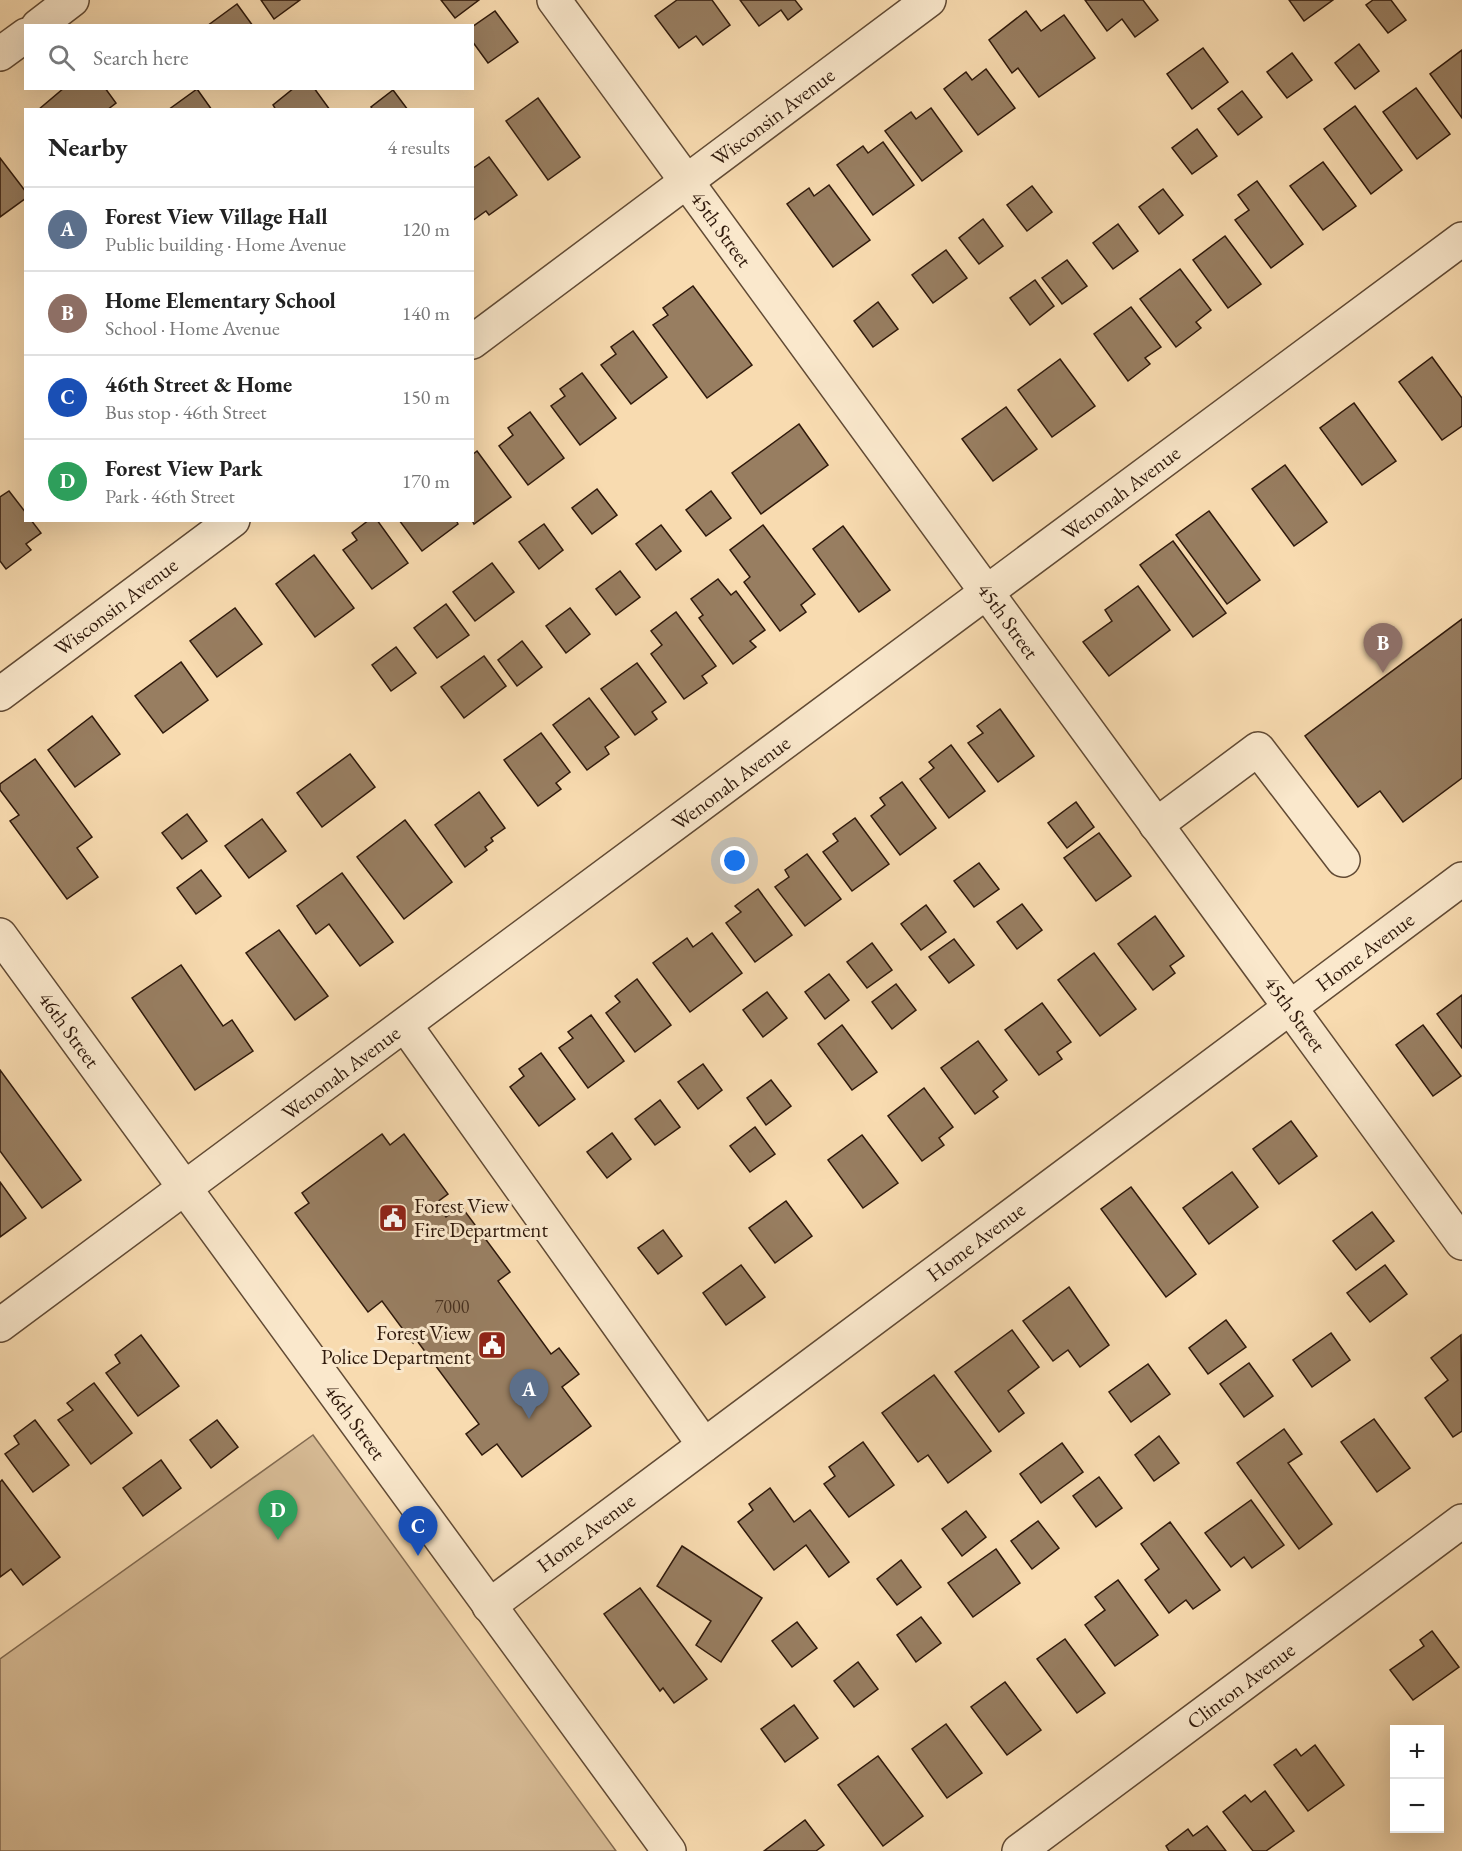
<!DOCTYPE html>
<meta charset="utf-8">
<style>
:root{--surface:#fff;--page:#f6f6f6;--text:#222;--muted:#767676;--line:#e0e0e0;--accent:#8f2418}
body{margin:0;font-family:"EB Garamond",serif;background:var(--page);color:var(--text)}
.controls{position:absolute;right:18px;bottom:18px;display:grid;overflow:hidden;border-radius:0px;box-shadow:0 6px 24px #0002}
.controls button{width:54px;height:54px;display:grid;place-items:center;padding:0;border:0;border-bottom:2px solid var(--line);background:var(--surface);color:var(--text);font:30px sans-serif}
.you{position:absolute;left:735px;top:861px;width:21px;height:21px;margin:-15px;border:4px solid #fff;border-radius:50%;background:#1a73e8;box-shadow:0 0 0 9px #1a73e833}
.badge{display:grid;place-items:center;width:39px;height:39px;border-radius:50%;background:var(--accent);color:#fff;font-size:20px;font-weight:700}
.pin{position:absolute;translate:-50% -50px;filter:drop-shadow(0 2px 3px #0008)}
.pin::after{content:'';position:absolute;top:32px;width:21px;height:18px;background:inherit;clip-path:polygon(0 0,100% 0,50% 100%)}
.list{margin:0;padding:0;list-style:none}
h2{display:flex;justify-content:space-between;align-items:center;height:78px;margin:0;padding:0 24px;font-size:26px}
h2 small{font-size:20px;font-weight:400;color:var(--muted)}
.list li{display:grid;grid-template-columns:39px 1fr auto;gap:18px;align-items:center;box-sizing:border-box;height:84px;padding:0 24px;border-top:2px solid var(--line)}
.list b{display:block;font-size:22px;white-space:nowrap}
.list p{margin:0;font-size:20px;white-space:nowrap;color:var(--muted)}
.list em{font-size:20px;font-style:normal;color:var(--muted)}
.icon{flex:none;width:33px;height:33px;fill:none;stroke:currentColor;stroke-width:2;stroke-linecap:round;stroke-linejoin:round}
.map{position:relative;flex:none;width:1462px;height:1851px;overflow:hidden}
.search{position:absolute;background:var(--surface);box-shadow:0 6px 24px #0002;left:24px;top:24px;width:450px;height:66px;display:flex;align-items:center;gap:15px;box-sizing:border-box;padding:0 21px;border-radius:0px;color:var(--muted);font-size:22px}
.panel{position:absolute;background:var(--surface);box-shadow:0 6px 24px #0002;left:24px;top:108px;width:450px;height:414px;border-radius:0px}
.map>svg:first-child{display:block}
.green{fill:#d6ba94;stroke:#826a50;stroke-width:1.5}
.building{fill:#987e61;stroke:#2f190b;stroke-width:1.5}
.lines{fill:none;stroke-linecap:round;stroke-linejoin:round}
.minor-casing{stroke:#614a34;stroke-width:36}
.minor{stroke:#fae8cc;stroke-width:33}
.labels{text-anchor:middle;stroke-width:6;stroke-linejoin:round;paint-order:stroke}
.number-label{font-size:18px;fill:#493220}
.street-label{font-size:21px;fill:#2f190b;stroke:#fae8cc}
.poi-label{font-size:21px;fill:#2f190b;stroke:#fae8cc;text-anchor:start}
</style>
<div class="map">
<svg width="1462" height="1851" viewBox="0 0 1462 1851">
<rect width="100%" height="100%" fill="#f8dbb0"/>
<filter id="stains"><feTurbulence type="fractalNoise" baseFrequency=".00333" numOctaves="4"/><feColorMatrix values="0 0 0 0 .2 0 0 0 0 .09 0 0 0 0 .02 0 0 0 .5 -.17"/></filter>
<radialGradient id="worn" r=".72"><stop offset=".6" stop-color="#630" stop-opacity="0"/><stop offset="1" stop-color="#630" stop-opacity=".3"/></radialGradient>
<polygon class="green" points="313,1435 616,1851 0,1851 0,1659"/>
<g class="building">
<polygon points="261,0 300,0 274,19"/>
<polygon points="441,0 479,0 455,18"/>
<polygon points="677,0 712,0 730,25 703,45 696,36 679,48 655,16"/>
<polygon points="740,0 795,0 802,9 788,20 781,10 759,26"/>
<polygon points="1085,0 1143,0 1158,20 1135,37 1122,19 1107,31"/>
<polygon points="1289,0 1333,0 1304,21"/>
<polygon points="1373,0 1391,0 1406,20 1388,33 1366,5"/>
<polygon points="237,4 253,26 207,26"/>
<polygon points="495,11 518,42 488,63 472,41 472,27"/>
<polygon points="1026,11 1041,31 1064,15 1095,58 1039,97 1018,68 1012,73 989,40"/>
<polygon points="1359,44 1379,71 1355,89 1335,63"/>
<polygon points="1203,48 1228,82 1192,109 1167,74"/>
<polygon points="1462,50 1462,118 1430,74"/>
<polygon points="1292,53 1312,80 1287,98 1267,72"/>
<polygon points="986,69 1015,108 978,135 944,89 966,72 972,80"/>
<polygon points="64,88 105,88 116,103 107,110 38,110"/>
<polygon points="294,88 314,88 330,110 276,110 273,105"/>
<polygon points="1416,88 1450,134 1417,159 1383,112"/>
<polygon points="197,89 212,110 168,110"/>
<polygon points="393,90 408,110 373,110 371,107"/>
<polygon points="1242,91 1262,117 1238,135 1218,109"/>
<polygon points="538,98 580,157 548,180 506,121"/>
<polygon points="1355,106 1402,170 1371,194 1324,129"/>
<polygon points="931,108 962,151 922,181 885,131 911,112 916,119"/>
<polygon points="1197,129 1217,156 1192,174 1172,148"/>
<polygon points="883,142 914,185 873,215 837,165 863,146 868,153"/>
<polygon points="489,157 517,195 489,215 486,211 472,221 472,169"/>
<polygon points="0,158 26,192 26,198 0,217"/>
<polygon points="1323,162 1356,206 1323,230 1290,186"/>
<polygon points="1257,181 1303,244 1271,268 1235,220 1249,210 1238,195"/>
<polygon points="829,185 870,240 833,267 787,204 809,188 814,196"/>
<polygon points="1032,186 1052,212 1027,231 1007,205"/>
<polygon points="1163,189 1183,215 1159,234 1139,207"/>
<polygon points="983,219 1003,246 979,264 959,238"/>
<polygon points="1118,224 1138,251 1113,269 1093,243"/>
<polygon points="1225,236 1261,284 1228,308 1193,260"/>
<polygon points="946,250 967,278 933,303 912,275"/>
<polygon points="1067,260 1087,286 1062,304 1042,278"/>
<polygon points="1180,269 1211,310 1196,322 1201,328 1176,347 1140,299"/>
<polygon points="1035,280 1054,306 1030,325 1010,298"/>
<polygon points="693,286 752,365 707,398 653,325 668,315 663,308"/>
<polygon points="878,302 898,329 873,347 854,321"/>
<polygon points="1131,307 1161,347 1145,358 1150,364 1128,381 1094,334"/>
<polygon points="633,331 667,377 631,404 601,365 616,354 611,347"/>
<polygon points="1432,357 1462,398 1462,426 1442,440 1399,382"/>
<polygon points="1060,359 1095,406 1052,437 1018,390"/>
<polygon points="582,373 616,418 580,445 551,406 565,396 560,389"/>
<polygon points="1354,403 1396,461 1362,485 1320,428"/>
<polygon points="1006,407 1037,449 993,481 962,439"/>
<polygon points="530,412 564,458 528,485 499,446 513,435 508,428"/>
<polygon points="799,424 828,465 761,514 732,473"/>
<polygon points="477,451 511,497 474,524 472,520 472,455"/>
<polygon points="1285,465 1327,522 1294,546 1252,489"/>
<polygon points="597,489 617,515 592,534 572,508"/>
<polygon points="9,491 26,513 26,520 31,520 41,533 26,544 31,550 6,569 0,561 0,497"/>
<polygon points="711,491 731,518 706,536 686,510"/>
<polygon points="1209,511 1260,580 1227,604 1176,535"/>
<polygon points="369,520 377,520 408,563 372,589 343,550 357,540 352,533"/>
<polygon points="399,520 456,520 458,524 422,551"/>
<polygon points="544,524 563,550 539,569 519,542"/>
<polygon points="661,525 681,551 656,570 636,544"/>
<polygon points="763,525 815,594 801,605 806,612 780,631 744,582 750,577 730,550"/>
<polygon points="843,526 890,590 859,612 813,549"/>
<polygon points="1173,541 1226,613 1193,637 1140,565"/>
<polygon points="314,555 354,608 315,637 276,584"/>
<polygon points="492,563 514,592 475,621 453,592"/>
<polygon points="620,571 640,597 616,615 596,589"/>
<polygon points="718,579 731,595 736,591 765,630 750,641 756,647 733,664 699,618 703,615 691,599"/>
<polygon points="1138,586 1170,630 1109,676 1083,642 1112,621 1105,610"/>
<polygon points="446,604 469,635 437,658 414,628"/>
<polygon points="235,608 262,644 217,677 190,641"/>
<polygon points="570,608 590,634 566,653 546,626"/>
<polygon points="676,612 716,666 702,676 707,683 684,699 651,654 662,645 651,631"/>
<polygon points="1462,619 1462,778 1403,822 1380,791 1358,807 1305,736"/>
<polygon points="522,641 542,667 517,686 498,660"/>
<polygon points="396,647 416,673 391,691 372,665"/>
<polygon points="484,656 506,686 464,718 441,687"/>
<polygon points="181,662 208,700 163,733 135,696"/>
<polygon points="637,663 666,702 652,712 657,719 635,735 601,689"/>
<polygon points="589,698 619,737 605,747 609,754 587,770 553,725"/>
<polygon points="1000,709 1034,756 998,782 968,743 983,733 977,726"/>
<polygon points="92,716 120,754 75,787 48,750"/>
<polygon points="541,733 570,772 556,783 561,789 538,806 504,760"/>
<polygon points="951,745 985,791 949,818 920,779 934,768 929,762"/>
<polygon points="350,754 375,787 322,827 297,793"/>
<polygon points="35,759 92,837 77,848 98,877 67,899 10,821 19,815 0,790 0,784"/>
<polygon points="902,782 936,828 900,855 871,816 885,805 880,798"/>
<polygon points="479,792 505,828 491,838 493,841 485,847 487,850 465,867 435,825"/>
<polygon points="1076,802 1094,827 1067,848 1048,823"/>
<polygon points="187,814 207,841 182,859 162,833"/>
<polygon points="855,818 889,864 852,891 823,852 838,841 833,834"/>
<polygon points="262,819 286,851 249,878 225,846"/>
<polygon points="405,820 452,882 404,919 357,857"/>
<polygon points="1099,833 1131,876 1096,901 1064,858"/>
<polygon points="807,854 841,899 805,926 775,887 789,877 785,870"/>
<polygon points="979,863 999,889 974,907 954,881"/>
<polygon points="201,870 221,896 196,914 177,888"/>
<polygon points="342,873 393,942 360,966 329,924 316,934 297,906"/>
<polygon points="758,889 792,935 755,962 726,923 741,912 735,906"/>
<polygon points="1022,904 1042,930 1017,949 997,922"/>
<polygon points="926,905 946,932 921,950 901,924"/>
<polygon points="1155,916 1184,956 1170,966 1175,973 1153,990 1118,944"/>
<polygon points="279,930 328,996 295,1020 246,953"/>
<polygon points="712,933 742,973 690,1012 653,963 687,938 693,947"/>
<polygon points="954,939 974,965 949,983 929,957"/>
<polygon points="872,943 892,970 867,988 847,962"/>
<polygon points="1094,953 1136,1009 1100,1036 1058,980"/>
<polygon points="181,965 223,1026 232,1020 253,1051 195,1090 132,998"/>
<polygon points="829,974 849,1000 825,1019 805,992"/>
<polygon points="637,979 671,1025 635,1052 606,1013 620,1002 615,996"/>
<polygon points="896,984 916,1010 892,1029 872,1002"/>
<polygon points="767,992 787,1018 763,1037 743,1010"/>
<polygon points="1462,995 1462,1048 1437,1014"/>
<polygon points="1042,1003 1071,1042 1057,1052 1062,1059 1039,1075 1005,1030"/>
<polygon points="591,1015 624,1061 588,1088 559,1048 573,1038 568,1032"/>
<polygon points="842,1025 877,1072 852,1090 818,1044"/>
<polygon points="1423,1025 1461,1076 1433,1096 1396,1045"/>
<polygon points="978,1041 1007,1080 993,1091 998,1097 975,1114 941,1068"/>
<polygon points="541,1053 575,1099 539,1126 510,1087 524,1076 519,1069"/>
<polygon points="703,1064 722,1090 698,1109 678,1082"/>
<polygon points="0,1070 81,1180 42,1208 0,1151"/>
<polygon points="771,1080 791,1106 766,1125 747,1098"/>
<polygon points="924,1088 953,1127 939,1138 944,1145 922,1161 888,1116"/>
<polygon points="660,1100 680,1127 655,1145 635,1119"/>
<polygon points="1291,1121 1317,1156 1279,1184 1253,1149"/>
<polygon points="755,1127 775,1154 750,1172 730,1146"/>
<polygon points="612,1133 631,1159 607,1178 587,1152"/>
<polygon points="382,1134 390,1145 404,1134 448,1194 436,1203 446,1217 461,1206 510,1272 498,1281 551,1354 559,1348 579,1374 562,1387 591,1426 522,1477 497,1444 482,1455 466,1434 479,1424 415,1338 413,1343 382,1301 368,1312 295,1213 309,1203 302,1193"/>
<polygon points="862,1135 898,1183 863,1208 828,1160"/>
<polygon points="1232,1172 1258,1207 1209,1244 1183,1208"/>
<polygon points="0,1182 26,1218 0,1237"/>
<polygon points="1131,1187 1196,1274 1166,1297 1101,1209"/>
<polygon points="786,1201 812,1236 775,1263 749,1228"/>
<polygon points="1372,1212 1394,1241 1356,1270 1333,1241"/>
<polygon points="663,1230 682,1256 658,1274 638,1248"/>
<polygon points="741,1265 765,1297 726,1325 703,1293"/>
<polygon points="1385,1265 1407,1294 1370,1322 1347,1293"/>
<polygon points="1069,1287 1109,1345 1080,1367 1068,1350 1053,1361 1023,1321"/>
<polygon points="1226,1320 1246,1347 1208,1374 1189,1348"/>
<polygon points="1012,1330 1039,1367 1008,1391 1024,1413 999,1432 955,1372"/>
<polygon points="1331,1333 1350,1360 1312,1387 1293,1360"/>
<polygon points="141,1335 179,1386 138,1416 106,1373 120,1363 115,1355"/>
<polygon points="1461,1335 1462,1431 1453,1437 1425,1398 1448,1380 1431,1358"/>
<polygon points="1249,1363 1273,1396 1244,1417 1220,1384"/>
<polygon points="1148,1364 1170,1394 1131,1422 1109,1392"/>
<polygon points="934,1375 991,1451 948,1483 928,1455 918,1462 882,1413"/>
<polygon points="94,1383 132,1433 91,1464 58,1420 73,1410 67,1403"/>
<polygon points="1374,1419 1410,1468 1377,1492 1341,1442"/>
<polygon points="35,1420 69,1465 33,1492 5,1454 19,1444 14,1436"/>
<polygon points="217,1420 238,1447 211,1468 190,1440"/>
<polygon points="1284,1429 1302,1454 1288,1463 1332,1524 1299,1549 1237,1463"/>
<polygon points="1159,1436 1179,1463 1154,1481 1135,1455"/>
<polygon points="863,1442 894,1485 849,1517 824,1484 835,1476 829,1467"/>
<polygon points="1062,1443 1083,1472 1041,1503 1020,1474"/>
<polygon points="161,1460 181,1488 143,1516 123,1488"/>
<polygon points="1099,1477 1122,1508 1096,1527 1073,1496"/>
<polygon points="2,1480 60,1557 23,1585 11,1569 0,1577 0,1482"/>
<polygon points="770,1488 794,1522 810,1510 849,1562 829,1577 806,1545 774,1570 738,1522 753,1510 749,1504"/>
<polygon points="1251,1500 1284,1545 1252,1568 1244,1557 1231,1567 1205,1533"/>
<polygon points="966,1511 986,1537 962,1556 942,1529"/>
<polygon points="1038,1521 1059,1548 1032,1569 1011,1541"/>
<polygon points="1170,1522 1220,1590 1193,1609 1186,1600 1169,1613 1145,1580 1159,1569 1141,1544"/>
<polygon points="682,1546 762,1598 721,1662 696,1645 711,1621 657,1586"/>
<polygon points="996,1549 1020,1583 973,1617 948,1583"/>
<polygon points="901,1560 921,1587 897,1605 877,1579"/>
<polygon points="1118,1580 1158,1635 1115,1666 1085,1625 1105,1610 1095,1597"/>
<polygon points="640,1588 707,1679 674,1703 663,1688 660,1691 604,1614"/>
<polygon points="921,1617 941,1643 916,1662 897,1635"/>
<polygon points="797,1622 817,1648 792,1667 772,1641"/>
<polygon points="1432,1631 1459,1667 1413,1700 1390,1670 1424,1646 1420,1640"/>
<polygon points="1065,1639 1105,1693 1077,1713 1037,1659"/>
<polygon points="858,1662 878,1689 854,1707 834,1681"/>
<polygon points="1005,1682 1041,1730 1007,1755 971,1707"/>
<polygon points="794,1705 818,1738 785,1762 761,1729"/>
<polygon points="946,1724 982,1773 947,1798 912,1749"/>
<polygon points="1315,1745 1344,1785 1308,1811 1274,1765 1296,1749 1301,1756"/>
<polygon points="878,1756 923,1816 883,1846 838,1785"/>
<polygon points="1265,1791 1294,1831 1266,1851 1253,1851 1223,1812 1245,1795 1251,1802"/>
<polygon points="805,1820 824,1845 816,1851 764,1851"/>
<polygon points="1207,1826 1226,1851 1169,1851 1166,1846 1188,1829 1193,1836"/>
</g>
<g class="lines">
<g class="minor-casing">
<g id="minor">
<polyline points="554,0 1462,1243"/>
<polyline points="38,26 72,0"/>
<polyline points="0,54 26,35"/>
<polyline points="472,342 929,0"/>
<polyline points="0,694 233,520"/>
<polyline points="1156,825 1258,749 1343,860"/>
<polyline points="0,935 669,1851"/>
<polyline points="405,1025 704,1445"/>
<polyline points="0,1325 1462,239"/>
<polyline points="489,1606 1462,879"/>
<polyline points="1019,1851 1462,1521"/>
</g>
</g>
<use href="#minor" class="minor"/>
</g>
<defs>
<g id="civic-square" transform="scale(1.5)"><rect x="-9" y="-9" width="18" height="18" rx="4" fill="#8f2418" stroke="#fae8cc"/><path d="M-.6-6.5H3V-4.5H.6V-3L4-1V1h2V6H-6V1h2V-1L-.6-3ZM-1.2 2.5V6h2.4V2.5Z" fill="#fff"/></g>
</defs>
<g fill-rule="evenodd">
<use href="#civic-square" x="393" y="1218"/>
<use href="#civic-square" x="492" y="1345"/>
</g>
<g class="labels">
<g class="number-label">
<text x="452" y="1313">7000</text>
</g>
<g class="street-label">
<text transform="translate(773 117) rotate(-37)" y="7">Wisconsin Avenue</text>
<text transform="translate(721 229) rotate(54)" y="7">45th Street</text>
<text transform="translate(1121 493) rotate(-37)" y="7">Wenonah Avenue</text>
<text transform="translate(116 607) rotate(-37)" y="7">Wisconsin Avenue</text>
<text transform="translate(1008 621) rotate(54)" y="7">45th Street</text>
<text transform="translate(731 783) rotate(-37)" y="7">Wenonah Avenue</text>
<text transform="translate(1365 952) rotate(-37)" y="7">Home Avenue</text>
<text transform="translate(1295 1014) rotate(54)" y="7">45th Street</text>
<text transform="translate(69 1030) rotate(54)" y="7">46th Street</text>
<text transform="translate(341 1073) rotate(-37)" y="7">Wenonah Avenue</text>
<text transform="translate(976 1242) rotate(-37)" y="7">Home Avenue</text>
<text transform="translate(355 1422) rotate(54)" y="7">46th Street</text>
<text transform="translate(586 1533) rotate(-37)" y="7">Home Avenue</text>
<text transform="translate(1241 1686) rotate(-37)" y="7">Clinton Avenue</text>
</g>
<g class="poi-label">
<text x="414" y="1213">Forest View<tspan x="414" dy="24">Fire Department</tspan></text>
<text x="471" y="1340" text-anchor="end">Forest View<tspan x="471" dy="24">Police Department</tspan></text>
</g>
</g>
<rect width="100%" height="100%" filter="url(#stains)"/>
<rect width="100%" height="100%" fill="url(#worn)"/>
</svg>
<div class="controls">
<button>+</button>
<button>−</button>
</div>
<div class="you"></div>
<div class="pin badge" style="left:529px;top:1419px;background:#5c6f8a">A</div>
<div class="pin badge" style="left:1383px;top:673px;background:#8d6e63">B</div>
<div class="pin badge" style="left:418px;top:1556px;background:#1a4fb4">C</div>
<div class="pin badge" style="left:278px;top:1540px;background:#2e9e5b">D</div>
<div class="search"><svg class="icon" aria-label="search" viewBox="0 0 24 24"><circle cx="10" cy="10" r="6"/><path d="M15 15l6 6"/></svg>Search here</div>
<section class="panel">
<h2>Nearby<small>4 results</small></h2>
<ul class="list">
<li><span class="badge" style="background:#5c6f8a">A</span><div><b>Forest View Village Hall</b><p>Public building · Home Avenue</p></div><em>120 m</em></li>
<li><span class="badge" style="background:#8d6e63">B</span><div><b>Home Elementary School</b><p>School · Home Avenue</p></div><em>140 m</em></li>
<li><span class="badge" style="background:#1a4fb4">C</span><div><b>46th Street &amp; Home</b><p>Bus stop · 46th Street</p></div><em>150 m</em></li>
<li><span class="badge" style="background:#2e9e5b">D</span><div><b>Forest View Park</b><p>Park · 46th Street</p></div><em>170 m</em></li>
</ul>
</section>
</div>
